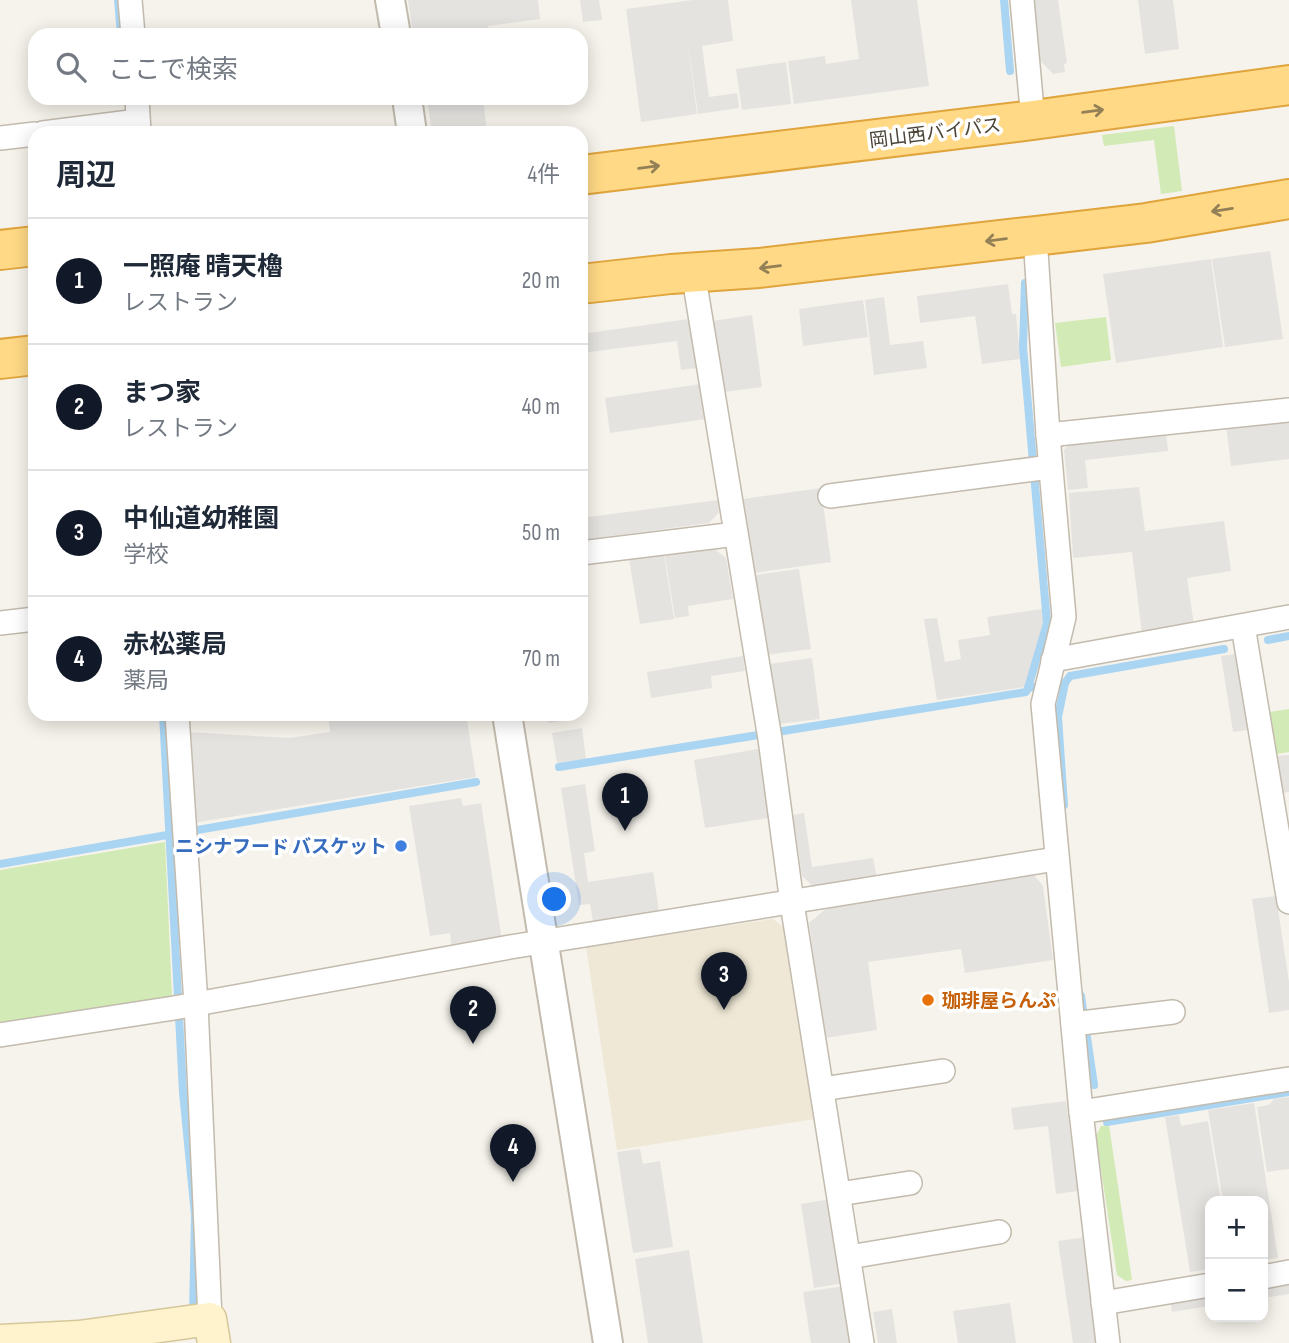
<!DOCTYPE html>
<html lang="ja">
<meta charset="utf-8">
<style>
:root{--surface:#fff;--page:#f6f6f7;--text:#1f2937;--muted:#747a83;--line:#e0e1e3;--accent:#111827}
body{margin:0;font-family:"Sofia Sans Condensed","Noto Sans JP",sans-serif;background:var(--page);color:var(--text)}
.controls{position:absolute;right:21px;bottom:21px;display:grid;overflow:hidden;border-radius:14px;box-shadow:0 4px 18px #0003}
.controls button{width:63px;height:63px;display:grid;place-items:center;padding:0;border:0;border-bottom:2px solid var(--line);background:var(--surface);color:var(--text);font:35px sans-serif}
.you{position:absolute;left:555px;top:900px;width:24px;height:24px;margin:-18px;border:5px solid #fff;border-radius:50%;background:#1a73e8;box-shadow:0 0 0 10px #1a73e833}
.badge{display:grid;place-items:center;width:46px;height:46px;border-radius:50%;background:var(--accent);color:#fff;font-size:23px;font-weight:700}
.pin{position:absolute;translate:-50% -58px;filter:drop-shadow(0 2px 4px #0008)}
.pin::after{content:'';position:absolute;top:37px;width:24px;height:21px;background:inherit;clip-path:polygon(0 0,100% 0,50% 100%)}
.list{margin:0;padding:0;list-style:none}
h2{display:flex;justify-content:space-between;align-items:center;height:91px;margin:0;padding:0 28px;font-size:30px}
h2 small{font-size:23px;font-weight:400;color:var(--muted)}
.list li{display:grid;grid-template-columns:46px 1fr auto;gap:21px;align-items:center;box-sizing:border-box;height:126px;padding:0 28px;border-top:2px solid var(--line)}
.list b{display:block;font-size:26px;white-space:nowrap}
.list p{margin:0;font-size:23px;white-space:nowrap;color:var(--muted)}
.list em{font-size:23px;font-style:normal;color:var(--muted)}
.icon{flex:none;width:38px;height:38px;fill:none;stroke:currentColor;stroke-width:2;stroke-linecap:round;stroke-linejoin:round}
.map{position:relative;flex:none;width:1289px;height:1343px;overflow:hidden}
.search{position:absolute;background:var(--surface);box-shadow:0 4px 18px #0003;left:28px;top:28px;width:560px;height:77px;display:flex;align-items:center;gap:18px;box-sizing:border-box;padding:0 24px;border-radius:21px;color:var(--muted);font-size:26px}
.panel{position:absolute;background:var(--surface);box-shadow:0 4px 18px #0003;left:28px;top:126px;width:560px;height:595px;border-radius:21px}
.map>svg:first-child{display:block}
.education{fill:#efe8d6}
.green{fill:#d2eab5}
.parking{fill:#e5e3e0}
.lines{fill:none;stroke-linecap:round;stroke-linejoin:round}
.stream{stroke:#a9d4f2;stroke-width:8}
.minor-casing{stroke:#c2bbae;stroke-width:26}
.tertiary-casing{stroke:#c2bbae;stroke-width:32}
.secondary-casing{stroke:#d6c79b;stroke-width:35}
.trunk-casing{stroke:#e0a43c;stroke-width:42}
.minor{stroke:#fff;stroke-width:23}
.tertiary{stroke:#fff;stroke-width:28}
.secondary{stroke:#fff3cd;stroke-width:32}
.trunk{stroke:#ffd985;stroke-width:38}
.oneway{stroke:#938057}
.shop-dot{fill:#3f7fe0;stroke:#fff;stroke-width:2.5}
.food-dot{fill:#e8710a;stroke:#fff;stroke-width:2.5}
.labels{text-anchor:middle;stroke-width:7;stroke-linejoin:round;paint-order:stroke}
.street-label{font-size:19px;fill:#4b4439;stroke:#fff}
.shop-label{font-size:19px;font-weight:bold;fill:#366cbe;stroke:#fff;text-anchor:end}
.food-label{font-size:19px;font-weight:bold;fill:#c56008;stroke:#fff;text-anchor:start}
</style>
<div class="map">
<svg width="1289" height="1343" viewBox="0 0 1289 1343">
<rect width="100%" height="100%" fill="#f6f3ec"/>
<polygon class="education" points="773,919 787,930 815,1119 617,1150 586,947"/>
<g class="green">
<polygon points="1174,126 1182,191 1161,194 1154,140 1104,146 1102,135"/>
<polygon points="1106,317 1111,360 1061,367 1055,323"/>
<polygon points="1289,709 1289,752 1276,754 1270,712"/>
<polygon points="165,842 172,997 0,1026 0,870"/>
<polygon points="1109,1125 1132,1280 1126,1281 1117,1275 1096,1136 1101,1126"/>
</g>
<g class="parking">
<polygon points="408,0 538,0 540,19 488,26 489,35 413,35"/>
<polygon points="580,0 599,0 602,20 583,22"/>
<polygon points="693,0 728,0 733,41 702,46 709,97 737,93 739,108 698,114 687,36 697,114 641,122 626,9"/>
<polygon points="851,0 917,0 929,86 794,104 788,61 825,56 826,64 859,59"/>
<polygon points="1033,0 1058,0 1067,63 1064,64 1065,72 1053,74 1037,57"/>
<polygon points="1138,0 1173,0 1179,49 1145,54"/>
<polygon points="786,62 791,104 742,110 736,69"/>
<polygon points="427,98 483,98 487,133 432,133"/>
<polygon points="1270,251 1283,339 1225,347 1212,259"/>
<polygon points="1211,259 1223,347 1116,363 1103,274"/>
<polygon points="1008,284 1012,314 1016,314 1020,359 982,364 975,316 920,323 917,296"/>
<polygon points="884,297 890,345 923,341 927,368 874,375 865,300"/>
<polygon points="863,300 868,337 803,346 799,309"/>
<polygon points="752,315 762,387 723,392 713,321"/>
<polygon points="689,319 696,368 681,370 677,341 581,353 581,334"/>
<polygon points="701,384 706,419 610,433 605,398"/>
<polygon points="1289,419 1289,459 1231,466 1226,425"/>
<polygon points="1166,431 1168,451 1085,460 1088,488 1068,490 1064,450 1074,440"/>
<polygon points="1139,487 1145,531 1224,521 1231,571 1187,578 1194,625 1142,634 1132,552 1073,558 1069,493"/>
<polygon points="821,488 831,562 754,573 743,499"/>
<polygon points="718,500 719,512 709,523 581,540 581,518"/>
<polygon points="713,548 726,558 733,599 688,606 689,616 675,618 665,556"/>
<polygon points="664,554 674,619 640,624 629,559"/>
<polygon points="799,569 811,649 766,655 755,575"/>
<polygon points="1042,609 1044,622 1025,687 937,700 924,619 937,618 945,662 961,659 958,640 990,635 987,617"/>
<polygon points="1236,654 1248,730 1233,732 1221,656"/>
<polygon points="743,656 745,671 711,676 712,688 651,698 647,672"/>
<polygon points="812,658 820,719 778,724 769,664"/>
<polygon points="328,714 466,714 476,777 193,823 188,732 289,738 330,732"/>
<polygon points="547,714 577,714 578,718 549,723"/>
<polygon points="582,728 586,759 557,763 552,733"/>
<polygon points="758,749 769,818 705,828 694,760"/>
<polygon points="1289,755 1289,792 1282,793 1277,756"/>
<polygon points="585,784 595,851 584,853 588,882 653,872 660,917 594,927 590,904 579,905 561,788"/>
<polygon points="461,798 463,806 481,803 502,941 452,949 450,933 430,936 409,806"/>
<polygon points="804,813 812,867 873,858 877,879 816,889 802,876 793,815"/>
<polygon points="1033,874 1043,886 1053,960 965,973 961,949 868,962 877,1030 825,1038 809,923 826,909"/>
<polygon points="1276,896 1289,982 1289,1010 1269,1013 1252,899"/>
<polygon points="1289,1097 1289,1169 1267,1172 1257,1107 1269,1105 1274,1099"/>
<polygon points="1066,1101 1078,1191 1056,1194 1048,1126 1014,1130 1011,1108"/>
<polygon points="1254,1103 1278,1258 1263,1260 1263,1201 1223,1201 1208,1110"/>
<polygon points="1179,1115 1181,1126 1208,1121 1221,1201 1210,1201 1210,1269 1190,1272 1165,1117"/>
<polygon points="640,1149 643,1164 660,1161 673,1247 633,1253 617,1152"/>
<polygon points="831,1199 844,1283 814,1288 801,1204"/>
<polygon points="1086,1237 1102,1343 1073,1343 1058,1241"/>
<polygon points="689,1250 703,1343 648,1343 635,1259"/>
<polygon points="1289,1280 1289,1294 1263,1298 1263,1284"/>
<polygon points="845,1286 853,1343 811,1343 803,1292"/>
<polygon points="1210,1292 1210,1306 1172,1312 1170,1299"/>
<polygon points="1010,1303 1016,1343 958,1343 953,1311"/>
<polygon points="892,1309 897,1343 878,1343 873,1312"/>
</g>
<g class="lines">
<g class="stream">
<polyline points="118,0 121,35"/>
<polyline points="1004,0 1010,71"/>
<polyline points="1025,283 1023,347 1047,623 1028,688"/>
<polyline points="1268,640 1289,636"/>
<polyline points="163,714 183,1092 195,1215 193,1316"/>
<polyline points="559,767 1026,692 1028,688 1065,683 1070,676 1224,649"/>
<polyline points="1064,805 1058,717 1065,683"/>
<polyline points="186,832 476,782"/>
<polyline points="0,864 173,834"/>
<polyline points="1081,996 1094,1085"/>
<polyline points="1107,1122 1289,1092"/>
</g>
<g class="minor-casing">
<g id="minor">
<polyline points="130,0 133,35"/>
<polyline points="1022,0 1033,120"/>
<polyline points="137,98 139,133"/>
<polyline points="43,133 138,121"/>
<polyline points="0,138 35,134"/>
<polyline points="1035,236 1048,435 1064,617 1043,704 1081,1112 1108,1343"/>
<polyline points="693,272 770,739 792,903 862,1343"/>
<polyline points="1048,435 1289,410"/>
<polyline points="830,496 1050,467"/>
<polyline points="581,553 736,534"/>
<polyline points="0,623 35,619"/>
<polyline points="1243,626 1289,902"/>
<polyline points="1053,660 1289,617"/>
<polyline points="177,714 196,1004 210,1319"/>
<polyline points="1073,1024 1173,1012"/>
<polyline points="0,1035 174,1008 510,947 1056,859"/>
<polyline points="822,1089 943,1071"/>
<polyline points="1081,1112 1289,1079"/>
<polyline points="839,1194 910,1183"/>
<polyline points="849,1257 999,1232"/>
<polyline points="1263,1277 1289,1272"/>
<polyline points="1103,1303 1210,1285"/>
</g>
</g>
<g class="tertiary-casing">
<g id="tertiary">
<polyline points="390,0 396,35"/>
<polyline points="407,98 412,133"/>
<polyline points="507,714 608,1343"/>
</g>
</g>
<g class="secondary-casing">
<polyline id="secondary" points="0,1341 79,1337 210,1319 214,1343"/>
</g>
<g class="trunk-casing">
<g id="trunk">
<polyline points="581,175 1033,120 1289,85"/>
<polyline points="0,250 35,246"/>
<polyline points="581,284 671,274 759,268 1035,236 1146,223 1289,199"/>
<polyline points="0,359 35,355"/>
</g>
</g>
<use href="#minor" class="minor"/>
<use href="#tertiary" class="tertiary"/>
<use href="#secondary" class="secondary"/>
<use href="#trunk" class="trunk"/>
</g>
<defs><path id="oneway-shaft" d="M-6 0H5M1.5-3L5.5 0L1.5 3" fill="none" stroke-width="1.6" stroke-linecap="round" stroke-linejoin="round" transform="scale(1.75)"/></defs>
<g class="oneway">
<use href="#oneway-shaft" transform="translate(1093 111) rotate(-8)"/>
<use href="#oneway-shaft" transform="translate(649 167) rotate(-7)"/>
<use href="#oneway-shaft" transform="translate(1222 210) rotate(171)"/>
<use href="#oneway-shaft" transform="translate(996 240) rotate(173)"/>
<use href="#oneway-shaft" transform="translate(770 267) rotate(173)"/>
</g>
<circle class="shop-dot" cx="401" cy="846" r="7"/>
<circle class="food-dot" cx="928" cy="1000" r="7"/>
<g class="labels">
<g class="street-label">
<text transform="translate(935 132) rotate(-7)" y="7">岡山西バイパス</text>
</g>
<g class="shop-label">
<text x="387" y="853">ニシナフード バスケット</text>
</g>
<g class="food-label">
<text x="942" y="1007">珈琲屋らんぷ</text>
</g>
</g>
</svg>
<div class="controls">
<button>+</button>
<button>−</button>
</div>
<div class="you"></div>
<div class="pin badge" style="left:625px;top:831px">1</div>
<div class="pin badge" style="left:473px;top:1044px">2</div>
<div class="pin badge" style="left:724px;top:1010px">3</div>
<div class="pin badge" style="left:513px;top:1182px">4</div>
<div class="search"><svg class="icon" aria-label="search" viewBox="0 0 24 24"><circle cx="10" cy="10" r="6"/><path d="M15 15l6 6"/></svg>ここで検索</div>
<section class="panel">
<h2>周辺<small>4件</small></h2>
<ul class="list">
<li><span class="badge">1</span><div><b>一照庵 晴天櫓</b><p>レストラン</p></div><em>20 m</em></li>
<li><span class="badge">2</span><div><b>まつ家</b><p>レストラン</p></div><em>40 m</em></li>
<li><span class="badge">3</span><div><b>中仙道幼稚園</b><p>学校</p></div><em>50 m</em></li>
<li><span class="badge">4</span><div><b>赤松薬局</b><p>薬局</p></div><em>70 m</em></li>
</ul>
</section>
</div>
